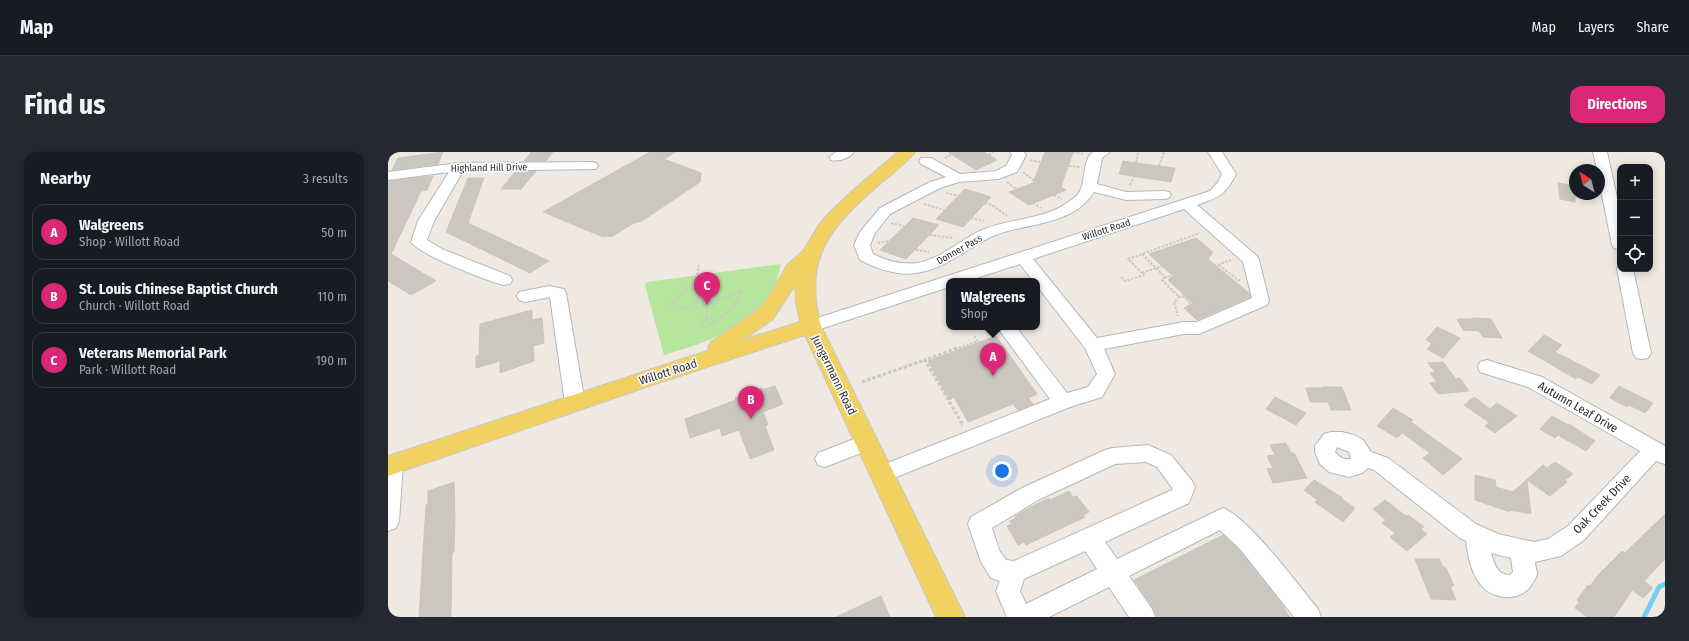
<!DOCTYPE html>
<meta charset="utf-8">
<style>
:root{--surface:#171b24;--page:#242831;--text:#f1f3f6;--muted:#9ea1a6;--line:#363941;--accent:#db2777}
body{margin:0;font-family:"Fira Sans Condensed",sans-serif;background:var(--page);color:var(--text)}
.controls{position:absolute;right:12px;top:12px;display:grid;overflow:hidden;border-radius:8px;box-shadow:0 2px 10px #0003}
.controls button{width:36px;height:36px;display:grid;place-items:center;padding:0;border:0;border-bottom:1px solid var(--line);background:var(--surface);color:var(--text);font:20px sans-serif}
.compass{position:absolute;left:1181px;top:12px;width:36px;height:36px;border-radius:50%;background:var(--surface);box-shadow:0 2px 10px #0003;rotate:324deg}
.you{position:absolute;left:614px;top:319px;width:14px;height:14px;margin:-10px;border:3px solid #fff;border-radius:50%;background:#1a73e8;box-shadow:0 0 0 6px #1a73e833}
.badge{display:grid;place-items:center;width:26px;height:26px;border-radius:50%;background:var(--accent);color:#fff;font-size:13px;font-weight:700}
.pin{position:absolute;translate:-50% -33px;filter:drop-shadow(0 1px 2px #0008)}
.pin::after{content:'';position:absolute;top:21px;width:14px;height:12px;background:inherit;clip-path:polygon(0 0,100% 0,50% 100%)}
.popup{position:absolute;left:558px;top:126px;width:94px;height:52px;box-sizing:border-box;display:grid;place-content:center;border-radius:8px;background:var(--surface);filter:drop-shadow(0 1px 3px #0005);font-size:13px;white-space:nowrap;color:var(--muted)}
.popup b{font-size:15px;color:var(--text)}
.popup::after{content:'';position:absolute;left:50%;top:100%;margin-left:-8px;border:8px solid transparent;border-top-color:var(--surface)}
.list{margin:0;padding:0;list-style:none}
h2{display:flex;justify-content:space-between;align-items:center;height:52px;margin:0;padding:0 16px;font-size:17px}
h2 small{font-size:13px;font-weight:400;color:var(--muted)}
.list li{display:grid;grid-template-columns:26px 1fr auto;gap:12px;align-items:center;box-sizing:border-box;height:56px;margin:0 8px 8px;padding:0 8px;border:1px solid var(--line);border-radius:12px}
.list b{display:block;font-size:15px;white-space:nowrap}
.list p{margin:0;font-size:13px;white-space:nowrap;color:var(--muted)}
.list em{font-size:13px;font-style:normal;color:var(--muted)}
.icon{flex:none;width:22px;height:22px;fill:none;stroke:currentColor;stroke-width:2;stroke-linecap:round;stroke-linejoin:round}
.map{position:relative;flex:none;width:1277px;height:465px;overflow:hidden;border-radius:12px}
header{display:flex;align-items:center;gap:24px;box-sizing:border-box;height:56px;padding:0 20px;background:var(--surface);border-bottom:1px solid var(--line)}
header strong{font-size:19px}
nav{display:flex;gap:22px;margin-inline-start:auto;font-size:14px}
.intro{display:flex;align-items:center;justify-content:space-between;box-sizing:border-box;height:96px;padding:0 24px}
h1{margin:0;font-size:28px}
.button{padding:10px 18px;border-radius:12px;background:var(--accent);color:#fff;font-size:14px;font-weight:700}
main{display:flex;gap:24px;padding:0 24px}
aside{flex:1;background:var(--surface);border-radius:12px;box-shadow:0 2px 10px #0003}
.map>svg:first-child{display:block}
.green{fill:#b6e59e}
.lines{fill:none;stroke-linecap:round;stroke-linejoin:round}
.stream{stroke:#75cff0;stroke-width:5}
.building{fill:#cbc7bf;stroke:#cbc5ba}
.minor-casing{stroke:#b4b7c1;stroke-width:2}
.major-casing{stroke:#c9c9c9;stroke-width:2}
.path-far1{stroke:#c9c9c9;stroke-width:2;stroke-dasharray:2.5 1.5;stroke-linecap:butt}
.path{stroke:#c9c9c9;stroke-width:3;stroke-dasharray:3.5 2;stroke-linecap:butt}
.minor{fill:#fff;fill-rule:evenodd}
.major{fill:#f2d163;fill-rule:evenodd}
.labels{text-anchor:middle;stroke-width:3;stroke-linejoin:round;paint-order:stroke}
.far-street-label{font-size:10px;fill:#2e2e2e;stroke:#fff}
.street-label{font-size:12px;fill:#2e2e2e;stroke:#fff}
</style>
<header>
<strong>Map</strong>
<nav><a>Map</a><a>Layers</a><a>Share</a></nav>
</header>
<div class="intro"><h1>Find us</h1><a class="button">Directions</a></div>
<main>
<aside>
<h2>Nearby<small>3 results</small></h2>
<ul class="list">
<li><span class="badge">A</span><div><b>Walgreens</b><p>Shop · Willott Road</p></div><em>50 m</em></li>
<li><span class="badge">B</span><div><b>St. Louis Chinese Baptist Church</b><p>Church · Willott Road</p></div><em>110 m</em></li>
<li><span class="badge">C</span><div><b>Veterans Memorial Park</b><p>Park · Willott Road</p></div><em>190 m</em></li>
</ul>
</aside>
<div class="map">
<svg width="1277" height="465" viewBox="0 0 1277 465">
<rect width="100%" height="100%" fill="#efe9e1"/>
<path class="green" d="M393 112C391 121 389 130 385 139 365 176 314 192 276 203L257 133 259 130Z"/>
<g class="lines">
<polyline class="stream" points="1256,465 1271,435 1277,432"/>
</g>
<g class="building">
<polygon points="55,0 50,12 4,18 10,6"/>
<polygon points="143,0 165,0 158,9 136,9"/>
<polygon points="262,0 288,0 276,7 313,21 312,30 254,69 246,71 225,84 215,85 155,60"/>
<polygon points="560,0 596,0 609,8 588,18"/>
<polygon points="657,0 685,0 673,35 678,38 641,53 621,40 645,31"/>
<polygon points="735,9 748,11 787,16 783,30 731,22"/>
<polygon points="148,19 133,37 113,37 127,20"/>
<polygon points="45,24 39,38 33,39 3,102 48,129 23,143 0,129 0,29"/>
<polygon points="80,26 96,26 80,71 161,109 142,121 58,80"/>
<polygon points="1170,31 1187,34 1187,50 1172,47"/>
<polygon points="577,37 603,45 575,75 548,67"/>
<polygon points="525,66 551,73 518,107 492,98"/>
<polygon points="808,86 825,100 820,107 862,142 862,145 809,168 796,156 805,151 780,128 785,124 761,102"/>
<polygon points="144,158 144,168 154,166 156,191 145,194 146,209 112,221 112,209 88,216 88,204 91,203 92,172"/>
<polygon points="1084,166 1103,167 1114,186 1095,185 1091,179 1075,178 1069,167 1085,167"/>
<polygon points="1049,175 1072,186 1055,206 1039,197 1044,191 1038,188"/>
<polygon points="1156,183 1174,193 1167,200 1212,223 1204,232 1190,225 1188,227 1140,199"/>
<polygon points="608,184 649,242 640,246 645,252 630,258 625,252 580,270 566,245 562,248 540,209"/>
<polygon points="1055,210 1068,227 1072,226 1081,239 1050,242 1042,231 1049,230 1042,221 1047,220 1040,211"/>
<polygon points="387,234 395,252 375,260 380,273 377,274 386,298 362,307 351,278 334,284 332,276 302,286 297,267 348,248 347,246 374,236 374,238"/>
<polygon points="1231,234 1265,251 1257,261 1241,253 1239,255 1222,246"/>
<polygon points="934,235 954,235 963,258 943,258 940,250 922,250 918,236 935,236"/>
<polygon points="887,245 918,261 908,273 878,257"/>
<polygon points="1086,245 1102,257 1109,251 1129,264 1107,281 1097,274 1101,271 1099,269 1076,253"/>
<polygon points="1005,256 1025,268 1023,270 1074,307 1055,323 1035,306 1042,301 1014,281 1009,286 989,274"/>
<polygon points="1164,264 1180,273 1181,272 1207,289 1198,299 1170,283 1167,286 1152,277"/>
<polygon points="898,291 903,301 906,301 919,326 885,331 879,317 885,316 879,304 887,303 882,293"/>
<polygon points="1167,310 1185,322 1177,328 1179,330 1162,344 1139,328 1143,362 1121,358 1122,360 1087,348 1087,323 1107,328 1108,335 1125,340 1155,313 1159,316"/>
<polygon points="926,328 955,346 954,347 967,356 955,370 927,350 929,348 916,338"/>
<polygon points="66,330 67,367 66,400 64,401 63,465 31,465 38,353 40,352 40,339"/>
<polygon points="681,339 685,345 689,344 701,360 695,363 697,365 638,393 636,390 630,393 619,374 624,372 622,369 628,366 627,364 641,356 661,346 662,348"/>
<polygon points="997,348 1018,364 1020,363 1036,375 1033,377 1039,382 1019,399 1002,385 1007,381 994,371 998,368 985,357"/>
<polygon points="1277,362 1277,407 1256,429 1265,436 1255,446 1244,438 1226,465 1199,465 1187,456 1191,450 1189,448 1200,433 1202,434 1210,423 1234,399 1237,401"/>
<polygon points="835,383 851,398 897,456 896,457 902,465 769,465 765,456 746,428"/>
<polygon points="1027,407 1051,407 1055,415 1058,416 1066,434 1062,434 1068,448 1043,447"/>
<polygon points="493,444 502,465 448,465"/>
</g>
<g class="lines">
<g class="minor-casing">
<g id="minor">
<path d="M448 0H466C461 6 451 10 443 8L441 5Z"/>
<path d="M622 0H636L638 3 629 20 610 27 571 30 552 36 502 62 487 81 482 93 485 102C499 109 513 113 529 111 553 107 572 88 594 78 622 66 659 68 683 48 686 46 690 43 692 39 698 28 694 8 705 0H722L714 6 709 32 738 40 776 39 781 40 783 43 781 46 776 47 738 48 706 40C700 49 692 57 681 62 657 74 629 74 605 84 578 96 558 117 528 121 509 124 490 117 472 108L466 93 472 80 492 56 542 30 558 25 533 12 531 9 533 6H543L572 22 608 19 618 14 624 3Z"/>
<path d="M820 0H834L848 22C837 44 831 45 809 53L869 104 871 108 881 149 879 153 811 182H796L716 197 727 222 714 245 682 255 501 328 494 331 487 328 483 322 487 316 662 247 609 175H628L679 241 700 235 709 222 697 196 649 134V129H645L632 112 579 129H561V135L423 180 417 178 414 174 417 170 822 39 830 30 834 22ZM796 57 855 110 864 146 809 170H796L709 186 645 107Z"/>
<polygon points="1205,0 1219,0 1232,59 1232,98 1226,96 1224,93 1211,28 1211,18 1209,18"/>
<path d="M203 10 208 11 210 14 208 17 75 19 46 69 39 88 54 97 122 124 124 128 122 132 116 133C99 129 32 103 23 90L30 69 61 20 0 28V20L71 11Z"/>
<polygon points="1231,113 1232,117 1245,117 1263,201 1260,206 1254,207 1248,206 1245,201 1229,117"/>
<polygon points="161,134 176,137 178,141 197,251 194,256 187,258 180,256 177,251 162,145 137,150 131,148 129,144 131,140"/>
<path d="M1099 208 1154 225 1277 294V312L1268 309 1196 388 1173 404 1147 410C1147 414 1149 419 1149 422 1148 427 1144 432 1141 436 1129 450 1104 447 1093 433 1083 421 1080 404 1078 389L1072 386 986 318 980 316 974 321 961 325 941 320 932 312 927 300V294L936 282 943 280H954L966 283 975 288 983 300 1000 306 1088 372 1110 382 1146 390 1160 387 1180 374 1252 299 1140 235 1092 220 1090 215 1092 210ZM949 295 961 300 963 307C956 308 952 306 947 300ZM1103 401 1123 406 1125 420 1122 423C1109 423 1106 411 1103 401Z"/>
<polygon points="479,282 486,284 489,290 486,296 437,315 430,313 427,307 430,301"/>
<path d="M760 293 783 303 804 329 807 335 801 351 717 390 729 407 835 356C861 366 910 433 930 457L933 465H906L852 397 832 378 741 424 764 457 767 465H741L721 435 661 465H619L608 439 612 429 603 426 593 410 580 372 583 365 634 336 717 298 724 296ZM758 310 769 315 785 337 784 338 626 409 618 408 611 398 604 376 650 348 727 312ZM697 399 709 417 638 452 632 439 636 427Z"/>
<polygon points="5,304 12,307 15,313 11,369 8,376 0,379 0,306"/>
</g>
</g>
<g class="major-casing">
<path id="major" d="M510 0H527C518 12 504 21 493 31 443 74 414 105 433 174L577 465H548L417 183 264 233 0 324V304L322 198 320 195 323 190 371 157 384 140 399 113 416 98 430 74 442 60 471 33ZM407 133 408 150 412 170 355 188 385 167Z"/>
</g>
<g class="path-far1">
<polyline points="685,0 695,2"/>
<polyline points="601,3 605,0"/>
<polyline points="557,6 564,2"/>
<polyline points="642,8 653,10"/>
<polyline points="748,11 750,3 749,0"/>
<polyline points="681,14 692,15"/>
<polyline points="771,14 776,0"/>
<polyline points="635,20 648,30"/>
<polyline points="619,30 628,37"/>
<polyline points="742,33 746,25"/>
<polyline points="558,41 570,44"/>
<polyline points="666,43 674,47"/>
<polyline points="597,51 604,53 619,64"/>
<polyline points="645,51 653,56"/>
<polyline points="536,52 556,58"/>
<polyline points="583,66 596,69"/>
<polyline points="503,71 516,74"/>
<polyline points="542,83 565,86"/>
<polyline points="490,91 501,89"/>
<polyline points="528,98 541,100"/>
<polyline points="754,102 777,125 785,124"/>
<polyline points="831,113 850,128 853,128"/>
<polyline points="814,115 826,114 843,108"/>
<polyline points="754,121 774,114"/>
<polyline points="733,125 737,129 756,123 740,107 812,81"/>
<polyline points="777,125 774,128 791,145 786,151 790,164"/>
<polygon points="303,133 320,138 298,158 281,153"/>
<polyline points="303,133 309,124 311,113"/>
<polyline points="791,145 795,144 803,152"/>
<path d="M309 148C323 151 338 148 349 139L354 140C345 156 343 157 329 168 324 172 323 174 316 175L313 171 318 167 320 156 315 154 316 150"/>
<polyline points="320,156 325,154 326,149"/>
<polyline points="318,167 325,167 326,170"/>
<polyline points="567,197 590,189 586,184"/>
</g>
<g class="path">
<polyline points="569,196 537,208 575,273 573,273"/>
<polyline points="474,230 537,208"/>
</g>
<use href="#minor" class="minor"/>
<use href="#major" class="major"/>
</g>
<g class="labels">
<g class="far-street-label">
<text transform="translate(101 15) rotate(-1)" y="4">Highland Hill Drive</text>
<text transform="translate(718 77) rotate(-18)" y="4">Willott Road</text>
<text transform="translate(571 97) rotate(-29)" y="4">Donner Pass</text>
</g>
<g class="street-label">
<text transform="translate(280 220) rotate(-18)" y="4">Willott Road</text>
<text transform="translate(446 223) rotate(64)" y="4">Jungermann Road</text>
<text transform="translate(1190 255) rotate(30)" y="4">Autumn Leaf Drive</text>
<text transform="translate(1214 352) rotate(-46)" y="4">Oak Creek Drive</text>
</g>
</g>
</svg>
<div class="controls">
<button>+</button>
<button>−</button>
<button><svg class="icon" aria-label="locate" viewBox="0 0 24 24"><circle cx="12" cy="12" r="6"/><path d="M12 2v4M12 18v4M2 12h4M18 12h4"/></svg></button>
</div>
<svg class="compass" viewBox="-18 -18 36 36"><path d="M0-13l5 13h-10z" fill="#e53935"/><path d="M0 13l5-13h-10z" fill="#9ea1a6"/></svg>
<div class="you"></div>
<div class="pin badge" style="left:605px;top:224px">A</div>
<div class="popup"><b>Walgreens</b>Shop</div>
<div class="pin badge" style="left:363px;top:267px">B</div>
<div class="pin badge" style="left:319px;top:153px">C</div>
</div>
</main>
